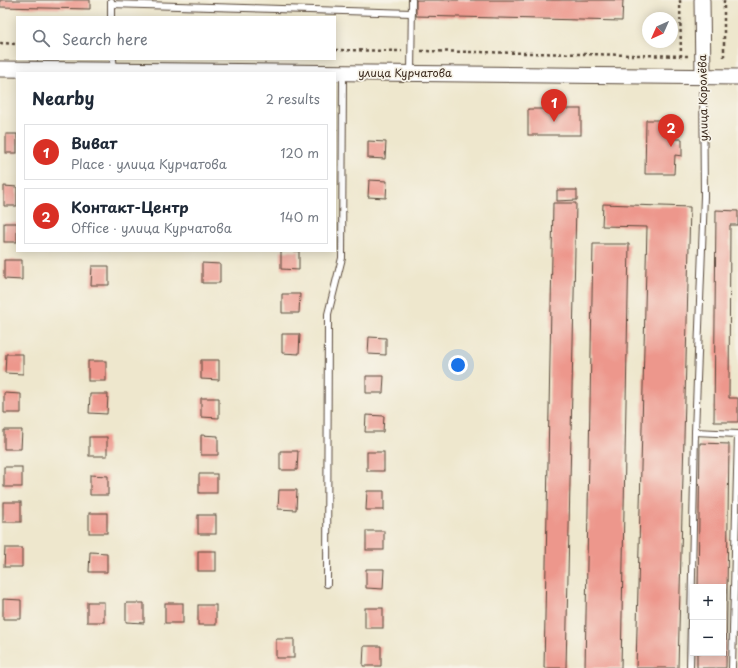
<!DOCTYPE html>
<meta charset="utf-8">
<style>
:root{--surface:#fff;--page:#f2f2f3;--text:#1f2937;--muted:#747a83;--line:#e0e1e3;--accent:#d93025}
body{margin:0;font-family:"Playpen Sans",sans-serif;background:var(--page);color:var(--text)}
.controls{position:absolute;right:12px;bottom:12px;display:grid;overflow:hidden;border-radius:0px;box-shadow:0 2px 10px #0003}
.controls button{width:36px;height:36px;display:grid;place-items:center;padding:0;border:0;border-bottom:1px solid var(--line);background:var(--surface);color:var(--text);font:20px sans-serif}
.compass{position:absolute;left:642px;top:12px;width:36px;height:36px;border-radius:50%;background:var(--surface);box-shadow:0 2px 10px #0003;rotate:225deg}
.you{position:absolute;left:458px;top:365px;width:14px;height:14px;margin:-10px;border:3px solid #fff;border-radius:50%;background:#1a73e8;box-shadow:0 0 0 6px #1a73e833}
.badge{display:grid;place-items:center;width:26px;height:26px;border-radius:50%;background:var(--accent);color:#fff;font-size:13px;font-weight:700}
.pin{position:absolute;translate:-50% -33px;filter:drop-shadow(0 1px 2px #0008)}
.pin::after{content:'';position:absolute;top:21px;width:14px;height:12px;background:inherit;clip-path:polygon(0 0,100% 0,50% 100%)}
.list{margin:0;padding:0;list-style:none}
h2{display:flex;justify-content:space-between;align-items:center;height:52px;margin:0;padding:0 16px;font-size:17px}
h2 small{font-size:13px;font-weight:400;color:var(--muted)}
.list li{display:grid;grid-template-columns:26px 1fr auto;gap:12px;align-items:center;box-sizing:border-box;height:56px;margin:0 8px 8px;padding:0 8px;border:1px solid var(--line);border-radius:0px}
.list b{display:block;font-size:15px;white-space:nowrap}
.list p{margin:0;font-size:13px;white-space:nowrap;color:var(--muted)}
.list em{font-size:13px;font-style:normal;color:var(--muted)}
.icon{flex:none;width:22px;height:22px;fill:none;stroke:currentColor;stroke-width:2;stroke-linecap:round;stroke-linejoin:round}
.map{position:relative;flex:none;width:738px;height:668px;overflow:hidden}
.search{position:absolute;background:var(--surface);box-shadow:0 2px 10px #0003;left:16px;top:16px;width:320px;height:44px;display:flex;align-items:center;gap:10px;box-sizing:border-box;padding:0 14px;border-radius:0px;color:var(--muted);font-size:15px}
.panel{position:absolute;background:var(--surface);box-shadow:0 2px 10px #0003;left:16px;top:72px;width:320px;height:180px;border-radius:0px}
.map>svg:first-child{display:block}
.building{fill:#ed978c}
.lines{fill:none;stroke-linecap:round;stroke-linejoin:round}
.service-casing{stroke:#564638;stroke-width:8}
.tertiary-casing{stroke:#564638;stroke-width:17}
.path{stroke:#564638;stroke-width:2.5;stroke-dasharray:3 3;stroke-linecap:butt}
.service{stroke:#fff;stroke-width:6}
.tertiary{stroke:#fff;stroke-width:15}
.labels{text-anchor:middle;stroke-width:3.5;stroke-linejoin:round;paint-order:stroke}
.street-label{font-size:11px;fill:#3b2a1e;stroke:#f7f3e8}
</style>
<div class="map">
<svg width="738" height="668" viewBox="0 0 738 668">
<rect width="100%" height="100%" fill="#f7f3e8"/>
<filter id="ink" filterUnits="userSpaceOnUse"><feTurbulence type="fractalNoise" baseFrequency=".025" numOctaves="2"/><feDisplacementMap in="SourceGraphic" scale="8" xChannelSelector="R" yChannelSelector="G"/><feConvolveMatrix kernelMatrix="1 2 1 2 8 2 1 2 1" color-interpolation-filters="sRGB"/></filter>
<filter id="wash" filterUnits="userSpaceOnUse"><feTurbulence type="fractalNoise" baseFrequency=".012" numOctaves="4" result="noise"/><feDisplacementMap in="SourceGraphic" scale="16" xChannelSelector="R" yChannelSelector="G"/><feGaussianBlur stdDeviation="0.9" result="paint"/><feColorMatrix in="noise" values="0 0 0 0 0 0 0 0 0 0 0 0 0 0 0 0 0 1.4 0 .05"/><feComposite in="paint" operator="in"/></filter>
<g filter="url(#wash)">
<rect width="100%" height="100%" fill="#eee7cd"/>
<g id="blocks">
<g class="building">
<polygon points="0,0 90,0 90,9 0,7"/>
<polygon points="416,0 623,0 622,21 416,16"/>
<rect x="528" y="109" width="53" height="26"/>
<polygon points="646,120 675,120 675,139 682,139 682,156 675,155 674,174 645,174"/>
<rect x="6" y="134" width="11" height="19"/>
<polygon points="368,141 386,142 385,159 368,158"/>
<polygon points="369,180 387,181 386,198 368,197"/>
<polygon points="4,186 17,187 17,206 4,206"/>
<polygon points="557,190 577,190 577,200 557,201"/>
<polygon points="553,203 576,203 566,668 544,668"/>
<polygon points="603,204 690,207 678,668 636,668 647,227 602,226"/>
<polygon points="716,210 738,211 738,225 730,225 729,398 738,398 738,422 714,422"/>
<rect x="4" y="223" width="13" height="19"/>
<polygon points="593,244 629,244 621,668 585,668"/>
<polygon points="281,251 299,251 299,270 281,269"/>
<polygon points="4,260 22,260 22,280 4,279"/>
<polygon points="202,263 220,264 220,283 202,283"/>
<polygon points="92,266 109,266 109,285 91,285"/>
<polygon points="282,294 300,294 299,313 282,313"/>
<polygon points="282,334 300,334 299,354 282,353"/>
<polygon points="369,337 386,338 386,355 368,354"/>
<polygon points="6,354 23,354 23,374 5,373"/>
<polygon points="201,360 219,360 219,380 201,379"/>
<rect x="88" y="361" width="18" height="20"/>
<polygon points="366,376 384,376 383,393 366,393"/>
<polygon points="4,393 21,394 21,413 4,413"/>
<polygon points="90,394 108,394 107,414 89,413"/>
<polygon points="201,398 219,398 219,418 201,417"/>
<polygon points="366,415 384,416 383,432 365,432"/>
<polygon points="4,430 22,430 21,449 4,449"/>
<polygon points="201,435 218,436 218,455 201,455"/>
<rect x="89" y="437" width="18" height="19"/>
<polygon points="700,443 729,444 726,668 697,668 697,653 723,653 723,587 698,587"/>
<polygon points="280,451 298,451 297,470 280,470"/>
<rect x="367" y="452" width="17" height="19"/>
<rect x="4" y="467" width="18" height="20"/>
<rect x="199" y="474" width="18" height="19"/>
<polygon points="90,475 108,476 108,495 90,495"/>
<polygon points="279,490 297,490 296,510 278,509"/>
<polygon points="367,491 384,491 384,510 366,510"/>
<rect x="3" y="502" width="18" height="20"/>
<rect x="89" y="513" width="18" height="20"/>
<rect x="198" y="515" width="18" height="19"/>
<rect x="366" y="531" width="18" height="19"/>
<polygon points="5,548 22,548 22,567 4,567"/>
<rect x="198" y="551" width="18" height="20"/>
<polygon points="90,552 107,553 107,572 89,572"/>
<polygon points="366,569 384,569 383,589 366,588"/>
<polygon points="3,599 21,600 21,619 3,619"/>
<rect x="87" y="602" width="17" height="20"/>
<polygon points="126,603 144,603 144,623 126,622"/>
<rect x="165" y="603" width="18" height="20"/>
<rect x="198" y="605" width="18" height="20"/>
<rect x="365" y="608" width="18" height="20"/>
<rect x="276" y="639" width="18" height="19"/>
<polygon points="364,646 381,646 381,666 363,666"/>
</g>
</g>
</g>
<g filter="url(#ink)">
<use href="#blocks" fill-opacity="0" stroke="#564638" stroke-width="1"/>
<g class="lines">
<g class="service-casing">
<g id="service">
<polyline points="111,1 111,17"/>
<polyline points="111,4 412,13"/>
<polyline points="113,59 114,71"/>
<polyline points="411,73 412,0"/>
<polyline points="695,432 738,434 732,668"/>
<polyline points="327,584 328,314 342,258 343,73"/>
<polyline points="690,668 695,432 704,196 703,76"/>
</g>
</g>
<g class="tertiary-casing">
<g id="tertiary">
<polyline points="702,0 703,76"/>
<polyline points="0,69 738,77"/>
</g>
</g>
<g class="path">
<polyline points="680,0 681,56"/>
<polyline points="0,43 17,44"/>
<polyline points="335,50 402,51"/>
<polyline points="421,51 688,56"/>
<polyline points="724,57 724,0"/>
</g>
<use href="#service" class="service"/>
<use href="#tertiary" class="tertiary"/>
</g>
</g>
<g class="labels">
<g class="street-label">
<text x="405" y="77">улица Курчатова</text>
<text transform="translate(703 98) rotate(-91)" y="4">улица Королёва</text>
</g>
</g>
</svg>
<div class="controls">
<button>+</button>
<button>−</button>
</div>
<svg class="compass" viewBox="-18 -18 36 36"><path d="M0-13l5 13h-10z" fill="#e53935"/><path d="M0 13l5-13h-10z" fill="#747a83"/></svg>
<div class="you"></div>
<div class="pin badge" style="left:554px;top:122px">1</div>
<div class="pin badge" style="left:671px;top:147px">2</div>
<div class="search"><svg class="icon" aria-label="search" viewBox="0 0 24 24"><circle cx="10" cy="10" r="6"/><path d="M15 15l6 6"/></svg>Search here</div>
<section class="panel">
<h2>Nearby<small>2 results</small></h2>
<ul class="list">
<li><span class="badge">1</span><div><b>Виват</b><p>Place · улица Курчатова</p></div><em>120 m</em></li>
<li><span class="badge">2</span><div><b>Контакт-Центр</b><p>Office · улица Курчатова</p></div><em>140 m</em></li>
</ul>
</section>
</div>
